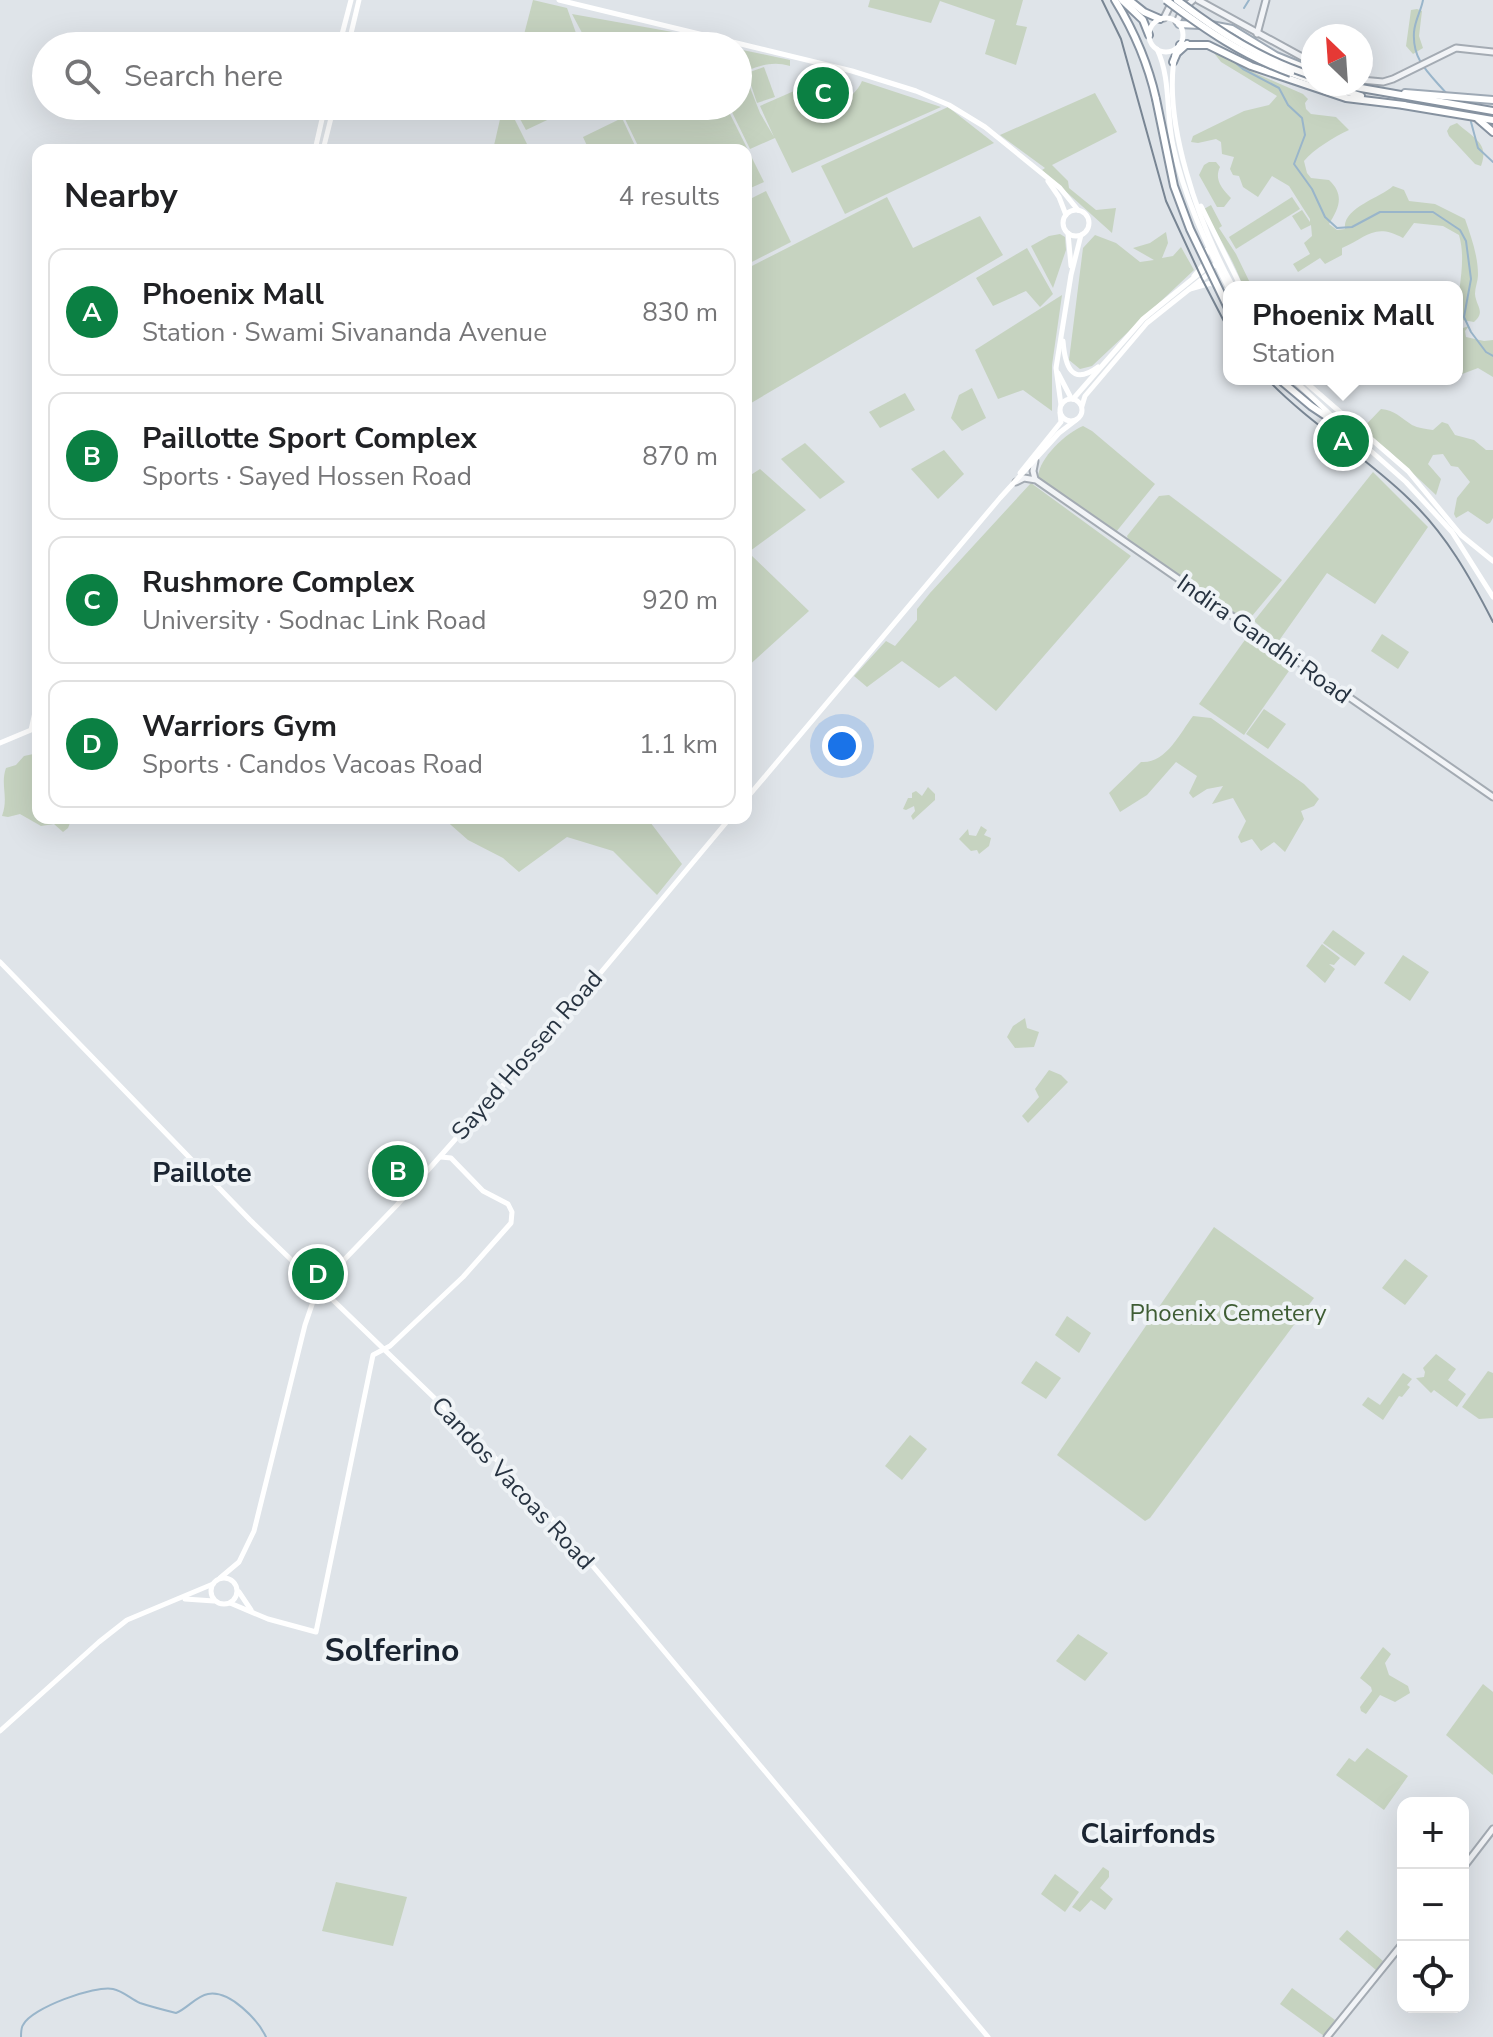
<!DOCTYPE html>
<meta charset="utf-8">
<style>
:root{--surface:#fff;--page:#f2f2f2;--text:#202124;--muted:#757577;--line:#e0e0e0;--accent:#0b8043}
body{margin:0;font-family:"Nunito Sans",sans-serif;background:var(--page);color:var(--text)}
.controls{position:absolute;right:24px;bottom:24px;display:grid;overflow:hidden;border-radius:16px;box-shadow:0 8px 32px #0002}
.controls button{width:72px;height:72px;display:grid;place-items:center;padding:0;border:0;border-bottom:2px solid var(--line);background:var(--surface);color:var(--text);font:40px sans-serif}
.compass{position:absolute;left:1301px;top:24px;width:72px;height:72px;border-radius:50%;background:var(--surface);box-shadow:0 8px 32px #0002;rotate:335deg}
.you{position:absolute;left:842px;top:746px;width:28px;height:28px;margin:-20px;border:6px solid #fff;border-radius:50%;background:#1a73e8;box-shadow:0 0 0 12px #1a73e833}
.badge{display:grid;place-items:center;width:52px;height:52px;border-radius:50%;background:var(--accent);color:#fff;font-size:26px;font-weight:700}
.pin{position:absolute;translate:-50% -50%;border:4px solid #fff;box-shadow:0 2px 8px #0006}
.popup{position:absolute;left:1223px;top:281px;width:240px;height:104px;box-sizing:border-box;display:grid;place-content:center;border-radius:16px;background:var(--surface);filter:drop-shadow(0 2px 6px #0005);font-size:26px;white-space:nowrap;color:var(--muted)}
.popup b{font-size:30px;color:var(--text)}
.popup::after{content:'';position:absolute;left:50%;top:100%;margin-left:-16px;border:16px solid transparent;border-top-color:var(--surface)}
.list{margin:0;padding:0;list-style:none}
h2{display:flex;justify-content:space-between;align-items:center;height:104px;margin:0;padding:0 32px;font-size:34px}
h2 small{font-size:26px;font-weight:400;color:var(--muted)}
.list li{display:grid;grid-template-columns:52px 1fr auto;gap:24px;align-items:center;box-sizing:border-box;height:128px;margin:0 16px 16px;padding:0 16px;border:2px solid var(--line);border-radius:16px}
.list b{display:block;font-size:30px;white-space:nowrap}
.list p{margin:0;font-size:26px;white-space:nowrap;color:var(--muted)}
.list em{font-size:26px;font-style:normal;color:var(--muted)}
.icon{flex:none;width:44px;height:44px;fill:none;stroke:currentColor;stroke-width:2;stroke-linecap:round;stroke-linejoin:round}
.map{position:relative;flex:none;width:1493px;height:2037px;overflow:hidden}
.search{position:absolute;background:var(--surface);box-shadow:0 8px 32px #0002;left:32px;top:32px;width:720px;height:88px;display:flex;align-items:center;gap:20px;box-sizing:border-box;padding:0 28px;border-radius:44px;color:var(--muted);font-size:30px}
.panel{position:absolute;background:var(--surface);box-shadow:0 8px 32px #0002;left:32px;top:144px;width:720px;height:680px;border-radius:16px}
.map>svg:first-child{display:block}
.green{fill:#c6d3c0}
.lines{fill:none;stroke-linecap:round;stroke-linejoin:round}
.stream{stroke:#99b5ca;stroke-width:2}
.tertiary-casing{stroke:#a4abb3;stroke-width:9}
.primary-casing{stroke:#9ea9b5;stroke-width:10}
.trunk-casing{stroke:#8692a0;stroke-width:10}
.tertiary{stroke:#f2f4f7;stroke-width:5}
.secondary{stroke:#fff;stroke-width:5}
.primary{stroke:#fff;stroke-width:6}
.trunk{stroke:#fff;stroke-width:6}
.tram{stroke:#788593;stroke-width:2}
.trunk-bridge-casing{stroke:#8692a0;stroke-width:10;stroke-linecap:butt}
.trunk-bridge{stroke:#fff;stroke-width:6}
.labels{text-anchor:middle;stroke-width:8;stroke-linejoin:round;paint-order:stroke}
.street-label{font-size:24px;fill:#273341;stroke:#eff3f6}
.park-label{font-size:24px;fill:#3f5d34;stroke:#eff3f6}
.quarter-label{font-size:28px;font-weight:bold;fill:#1a2431;stroke:#eff3f6}
.district-label{font-size:32px;font-weight:bold;fill:#1a2431;stroke:#eff3f6}
</style>
<div class="map">
<svg width="1493" height="2037" viewBox="0 0 1493 2037">
<rect width="100%" height="100%" fill="#dfe4e9"/>
<g class="green">
<polygon points="533,0 567,8 576,33 548,46 521,46"/>
<polygon points="870,0 1023,0 1016,25 1027,27 1016,65 985,54 995,20 940,1 931,23 868,7"/>
<polygon points="1417,9 1422,11 1419,36 1423,48 1413,54 1406,46 1411,10"/>
<polygon points="572,14 695,36 696,46 589,46"/>
<path d="M738 49 790 60V66C773 61 762 65 746 71Z"/>
<path d="M1214 53 1221 54 1255 73 1303 94 1308 99 1305 103 1306 109 1311 114 1336 117 1349 130C1334 137 1314 149 1304 161L1307 173 1311 178 1329 180C1345 195 1339 208 1329 224L1337 230 1345 229C1342 208 1380 198 1393 186L1404 190 1409 201 1435 204 1465 219C1471 237 1478 255 1478 275 1478 281 1475 287 1475 294 1476 306 1486 312 1474 322L1457 319C1457 291 1467 262 1459 235L1443 226 1414 223 1403 238C1374 222 1366 238 1342 248V255L1325 264 1320 258 1298 272 1293 264 1310 254 1304 243 1312 236 1311 225 1301 230 1292 216 1302 210 1310 222V219L1289 186 1272 176 1258 197 1243 187 1239 176 1233 175 1230 169 1234 157 1222 154 1221 142 1216 139 1198 143 1191 142 1193 136 1244 111 1269 105 1277 96 1221 62Z"/>
<path d="M738 57 760 113 774 137 760 106 801 88 812 106C832 106 853 102 862 81L941 107 792 173 775 138 750 149 729 106H738Z"/>
<polygon points="764,67 775,97 757,103 747,73"/>
<polygon points="1095,93 1117,132 1052,165 1068,181 1069,188 1096,210 1116,208 1112,233 1042,170 1045,168 1000,135"/>
<polygon points="503,106 508,106 530,150 493,150"/>
<polygon points="513,106 577,106 526,130"/>
<polygon points="653,106 726,106 764,182 746,190 746,150 640,150 625,119"/>
<polygon points="948,107 994,143 845,214 821,166"/>
<polygon points="622,118 637,150 589,150 583,137"/>
<path d="M1457 123C1473 138 1490 143 1481 166L1475 164 1449 136 1447 131 1450 126Z"/>
<path d="M1209 162H1216L1220 167C1214 179 1222 189 1231 198L1224 207H1217L1199 175 1204 165Z"/>
<polygon points="766,191 791,242 746,265 746,201"/>
<polygon points="887,197 913,248 980,216 1003,255 746,406 746,269"/>
<polygon points="1292,197 1300,209 1236,249 1229,237"/>
<path d="M1211 205 1222 226 1219 228 1236 254 1252 287H1243C1234 260 1217 235 1204 209Z"/>
<polygon points="1166,232 1168,243 1162,258 1173,256 1181,247 1194,270 1092,366 1080,369 1069,360 1083,248 1095,235 1116,243 1140,262 1154,260 1133,248 1150,243"/>
<polygon points="1060,234 1065,237 1066,250 1053,288 1031,246 1049,236"/>
<polygon points="1027,248 1053,294 1040,307 1026,291 993,306 976,278"/>
<polygon points="1062,295 1052,365 1052,411 1023,390 998,399 975,350"/>
<polygon points="1469,326 1465,331 1466,337 1484,341 1493,340 1493,377 1478,368 1457,376 1457,330"/>
<polygon points="972,388 986,418 962,431 951,418 959,395"/>
<polygon points="905,393 915,410 880,428 869,412"/>
<path d="M1381 409C1395 410 1401 418 1412 425 1418 428 1426 429 1433 430L1442 422 1448 424 1455 435 1474 440 1486 450H1493V518L1490 523 1487 524 1468 511 1456 518 1454 514 1457 498 1470 482 1458 467 1451 466 1443 454 1433 455 1428 464 1441 479 1436 495 1388 450 1360 431Z"/>
<path d="M1083 426 1092 431 1155 484 1116 532 1038 477C1039 458 1066 433 1083 426Z"/>
<polygon points="805,443 845,482 820,499 781,459"/>
<polygon points="944,450 964,474 938,499 911,469"/>
<polygon points="760,469 806,510 746,554 746,478"/>
<polygon points="1373,472 1428,527 1375,604 1327,573 1278,642 1254,621"/>
<polygon points="1031,483 1131,556 996,711 955,676 939,688 902,661 867,687 854,676 886,641 895,646 917,620 917,609 930,593"/>
<polygon points="1169,495 1282,580 1247,622 1129,542 1127,536 1159,496"/>
<polygon points="751,555 809,611 746,668 746,558"/>
<polygon points="1382,634 1409,652 1398,669 1371,651"/>
<polygon points="1247,637 1291,668 1244,735 1199,704"/>
<polygon points="1264,709 1286,724 1268,749 1246,734"/>
<path d="M1193 716 1211 718 1304 784 1319 799 1314 806 1301 811 1304 819 1285 852 1274 842 1261 851 1252 839 1241 843 1238 837 1246 821 1233 798 1212 804 1223 786 1207 789 1193 798 1189 793 1197 776 1176 762 1147 795 1120 812 1109 793 1141 762C1166 764 1180 733 1193 716Z"/>
<path d="M38 753V818H81L70 823 68 828 63 832 54 824 41 826 20 814 8 817 2 816C9 797 0 785 6 768L16 765 24 756Z"/>
<polygon points="928,787 935,794 935,800 913,820 911,816 915,811 914,806 906,810 903,809 908,798 912,798 912,793 916,791 922,796"/>
<polygon points="443,818 647,818 682,864 657,895 613,851 567,837 519,872 503,858 468,840"/>
<polygon points="981,826 987,830 984,835 991,838 989,846 979,854 977,850 971,851 959,839 968,829 969,835 976,836"/>
<polygon points="1333,930 1365,953 1355,966 1323,943"/>
<polygon points="1322,944 1340,958 1334,965 1329,964 1335,969 1325,983 1306,966"/>
<polygon points="1403,955 1429,972 1410,1001 1384,983"/>
<polygon points="1025,1018 1027,1028 1039,1032 1034,1047 1015,1048 1007,1037 1013,1026"/>
<polygon points="1049,1070 1061,1075 1068,1082 1028,1123 1022,1116 1039,1097 1035,1089"/>
<polygon points="1214,1227 1314,1298 1150,1518 1145,1521 1057,1455"/>
<polygon points="1405,1259 1428,1276 1405,1305 1382,1288"/>
<polygon points="1067,1316 1091,1333 1079,1353 1055,1335"/>
<polygon points="1436,1354 1456,1369 1448,1380 1466,1394 1457,1407 1434,1390 1431,1393 1416,1378 1424,1377 1425,1372 1423,1368"/>
<polygon points="1036,1361 1061,1378 1046,1399 1021,1383"/>
<polygon points="1488,1371 1493,1373 1493,1418 1479,1419 1462,1407"/>
<polygon points="1403,1373 1412,1379 1407,1385 1410,1387 1402,1397 1399,1396 1383,1420 1362,1405 1368,1397 1380,1405"/>
<polygon points="910,1435 927,1449 902,1480 885,1466"/>
<polygon points="1078,1634 1108,1653 1085,1681 1056,1661"/>
<polygon points="1383,1647 1391,1654 1385,1663 1389,1675 1408,1686 1410,1693 1395,1702 1380,1695 1366,1714 1361,1711 1360,1707 1372,1691 1371,1687 1360,1678"/>
<polygon points="1483,1684 1493,1692 1493,1775 1446,1735"/>
<polygon points="1367,1748 1408,1776 1384,1810 1336,1775 1349,1758 1355,1762"/>
<polygon points="1103,1867 1109,1871 1109,1877 1100,1888 1113,1899 1105,1910 1091,1900 1080,1912 1072,1907"/>
<polygon points="1055,1874 1079,1892 1065,1912 1041,1894"/>
<polygon points="336,1882 407,1897 393,1946 322,1931"/>
<polygon points="1347,1930 1383,1961 1376,1970 1339,1939"/>
<polygon points="1292,1988 1335,2020 1324,2036 1280,2004"/>
</g>
<g class="lines">
<g class="stream">
<path d="M1423 0C1421 11 1415 20 1414 32 1412 61 1430 74 1447 94"/>
<polyline points="1244,8 1249,0"/>
<polyline points="1231,59 1243,69 1279,88 1288,105 1302,118 1305,135 1294,164 1312,189 1325,217 1337,228 1352,227 1380,212 1433,212 1460,230 1466,241 1471,279 1464,317 1471,332 1486,352 1493,356"/>
<polyline points="1471,122 1478,148 1493,162"/>
<path d="M21 2037C21 2034 21 2028 23 2025 31 2008 95 1985 113 1989 123 1991 131 1999 140 2003 152 2007 164 2010 176 2013 187 2009 196 1996 208 1994 230 1990 258 2020 266 2037"/>
</g>
<g class="tertiary-casing">
<g id="tertiary">
<polyline points="1198,0 1313,63"/>
<polyline points="1164,18 1173,0"/>
<polyline points="1177,22 1183,9 1193,0"/>
<polyline points="1257,34 1266,0"/>
<polyline points="1361,80 1383,82 1393,79 1456,48 1493,52"/>
<polyline points="1035,461 1033,471 1035,479"/>
<polyline points="1016,482 1024,478 1036,480 1493,797"/>
<polyline points="1463,1868 1493,1829"/>
<polyline points="1327,2037 1403,1943"/>
</g>
</g>
<g class="primary-casing">
<g id="primary">
<polyline points="1179,24 1200,25"/>
<polyline points="1211,25 1232,29 1276,56 1313,71"/>
<polyline points="1405,93 1493,100"/>
</g>
</g>
<g class="trunk-casing">
<g id="trunk">
<path d="M1115 0C1134 31 1148 63 1156 99"/>
<polyline points="1122,0 1143,20 1149,35"/>
<polyline points="1129,0 1144,12 1160,19"/>
<polyline points="1180,45 1208,45 1251,66 1346,98 1404,105"/>
<polyline points="1173,62 1177,53 1187,44"/>
<polyline points="1291,73 1313,81"/>
<polyline points="1322,84 1361,96"/>
<polyline points="1338,84 1493,111"/>
<polyline points="1403,105 1493,120"/>
<polyline points="1478,119 1493,132"/>
<polyline points="1279,379 1311,406 1347,430"/>
</g>
</g>
<use href="#tertiary" class="tertiary"/>
<g class="secondary">
<polyline points="559,0 852,71 916,91 949,105 985,127 1060,188 1078,210"/>
<circle cx="1166" cy="35" r="17"/>
<polyline points="339,46 351,0"/>
<polyline points="348,46 359,0"/>
<path d="M1157 49C1171 78 1166 115 1173 146 1184 196 1206 244 1229 289"/>
<path d="M1176 49C1160 119 1200 226 1233 287"/>
<polyline points="315,150 325,106"/>
<polyline points="323,150 334,106"/>
<polyline points="1048,181 1059,197 1066,215"/>
<polyline points="1201,206 1241,287"/>
<circle cx="1076" cy="223" r="13"/>
<polyline points="1068,233 1071,266"/>
<polyline points="1194,276 1204,264 1207,250"/>
<polyline points="1190,289 1211,283 1229,294"/>
<path d="M1063 341C1065 365 1071 387 1098 367"/>
<polyline points="1058,373 1071,398"/>
<polyline points="1293,379 1336,420"/>
<polyline points="1302,379 1408,471 1461,535 1493,561"/>
<polyline points="1073,399 1143,319 1206,268 1217,265"/>
<circle cx="1071" cy="410" r="11"/>
<polyline points="1061,405 1056,368 1071,275 1081,235"/>
<polyline points="1082,406 1085,396 1147,323 1211,272"/>
<polyline points="1346,429 1406,482 1452,532 1493,597"/>
<polyline points="1020,473 1061,422 1060,413"/>
<polyline points="0,743 31,730 38,699"/>
<polyline points="746,799 1000,498 1059,433 1076,420"/>
<polyline points="0,962 250,1220 479,1441 565,1533 988,2037"/>
<circle cx="224" cy="1591" r="13"/>
<polyline points="220,1578 239,1562 254,1531 305,1325 318,1287 397,1205 483,1108 572,1007 730,818"/>
<polyline points="239,1592 251,1610"/>
<polyline points="185,1599 214,1601"/>
<polyline points="230,1603 268,1619 316,1632 373,1355 390,1346 463,1277 511,1223 512,1212 508,1204 483,1191 451,1158 441,1157"/>
<polyline points="0,1731 99,1642 127,1620 213,1584"/>
</g>
<use href="#primary" class="primary"/>
<use href="#trunk" class="trunk"/>
<g class="tram">
<polyline points="1102,0 1121,39 1166,201 1202,279 1229,331"/>
<path d="M1267 379C1310 424 1365 456 1409 499 1446 534 1470 577 1493 622"/>
</g>
<g class="trunk-bridge-casing">
<g id="trunk-bridge">
<path d="M1166 0C1206 30 1244 56 1291 73"/>
<path d="M1177 0C1219 32 1262 60 1313 76"/>
<polyline points="1156,99 1174,186 1190,229 1229,310"/>
</g>
</g>
<use href="#trunk-bridge" class="trunk-bridge"/>
</g>
<g class="labels">
<g class="street-label">
<text transform="translate(1264 639) rotate(35)" y="8">Indira Gandhi Road</text>
<text transform="translate(527 1055) rotate(-49)" y="8">Sayed Hossen Road</text>
<text transform="translate(513 1483) rotate(47)" y="8">Candos Vacoas Road</text>
</g>
<g class="park-label">
<text x="1228" y="1321">Phoenix Cemetery</text>
</g>
<g class="quarter-label">
<text x="202" y="1182">Paillote</text>
<text x="1148" y="1843">Clairfonds</text>
</g>
<g class="district-label">
<text x="392" y="1661">Solferino</text>
</g>
</g>
</svg>
<div class="controls">
<button>+</button>
<button>−</button>
<button><svg class="icon" aria-label="locate" viewBox="0 0 24 24"><circle cx="12" cy="12" r="6"/><path d="M12 2v4M12 18v4M2 12h4M18 12h4"/></svg></button>
</div>
<svg class="compass" viewBox="-18 -18 36 36"><path d="M0-13l5 13h-10z" fill="#e53935"/><path d="M0 13l5-13h-10z" fill="#757577"/></svg>
<div class="you"></div>
<div class="pin badge" style="left:1343px;top:441px">A</div>
<div class="popup"><b>Phoenix Mall</b>Station</div>
<div class="pin badge" style="left:398px;top:1171px">B</div>
<div class="pin badge" style="left:823px;top:93px">C</div>
<div class="pin badge" style="left:318px;top:1274px">D</div>
<div class="search"><svg class="icon" aria-label="search" viewBox="0 0 24 24"><circle cx="10" cy="10" r="6"/><path d="M15 15l6 6"/></svg>Search here</div>
<section class="panel">
<h2>Nearby<small>4 results</small></h2>
<ul class="list">
<li><span class="badge">A</span><div><b>Phoenix Mall</b><p>Station · Swami Sivananda Avenue</p></div><em>830 m</em></li>
<li><span class="badge">B</span><div><b>Paillotte Sport Complex</b><p>Sports · Sayed Hossen Road</p></div><em>870 m</em></li>
<li><span class="badge">C</span><div><b>Rushmore Complex</b><p>University · Sodnac Link Road</p></div><em>920 m</em></li>
<li><span class="badge">D</span><div><b>Warriors Gym</b><p>Sports · Candos Vacoas Road</p></div><em>1.1 km</em></li>
</ul>
</section>
</div>
